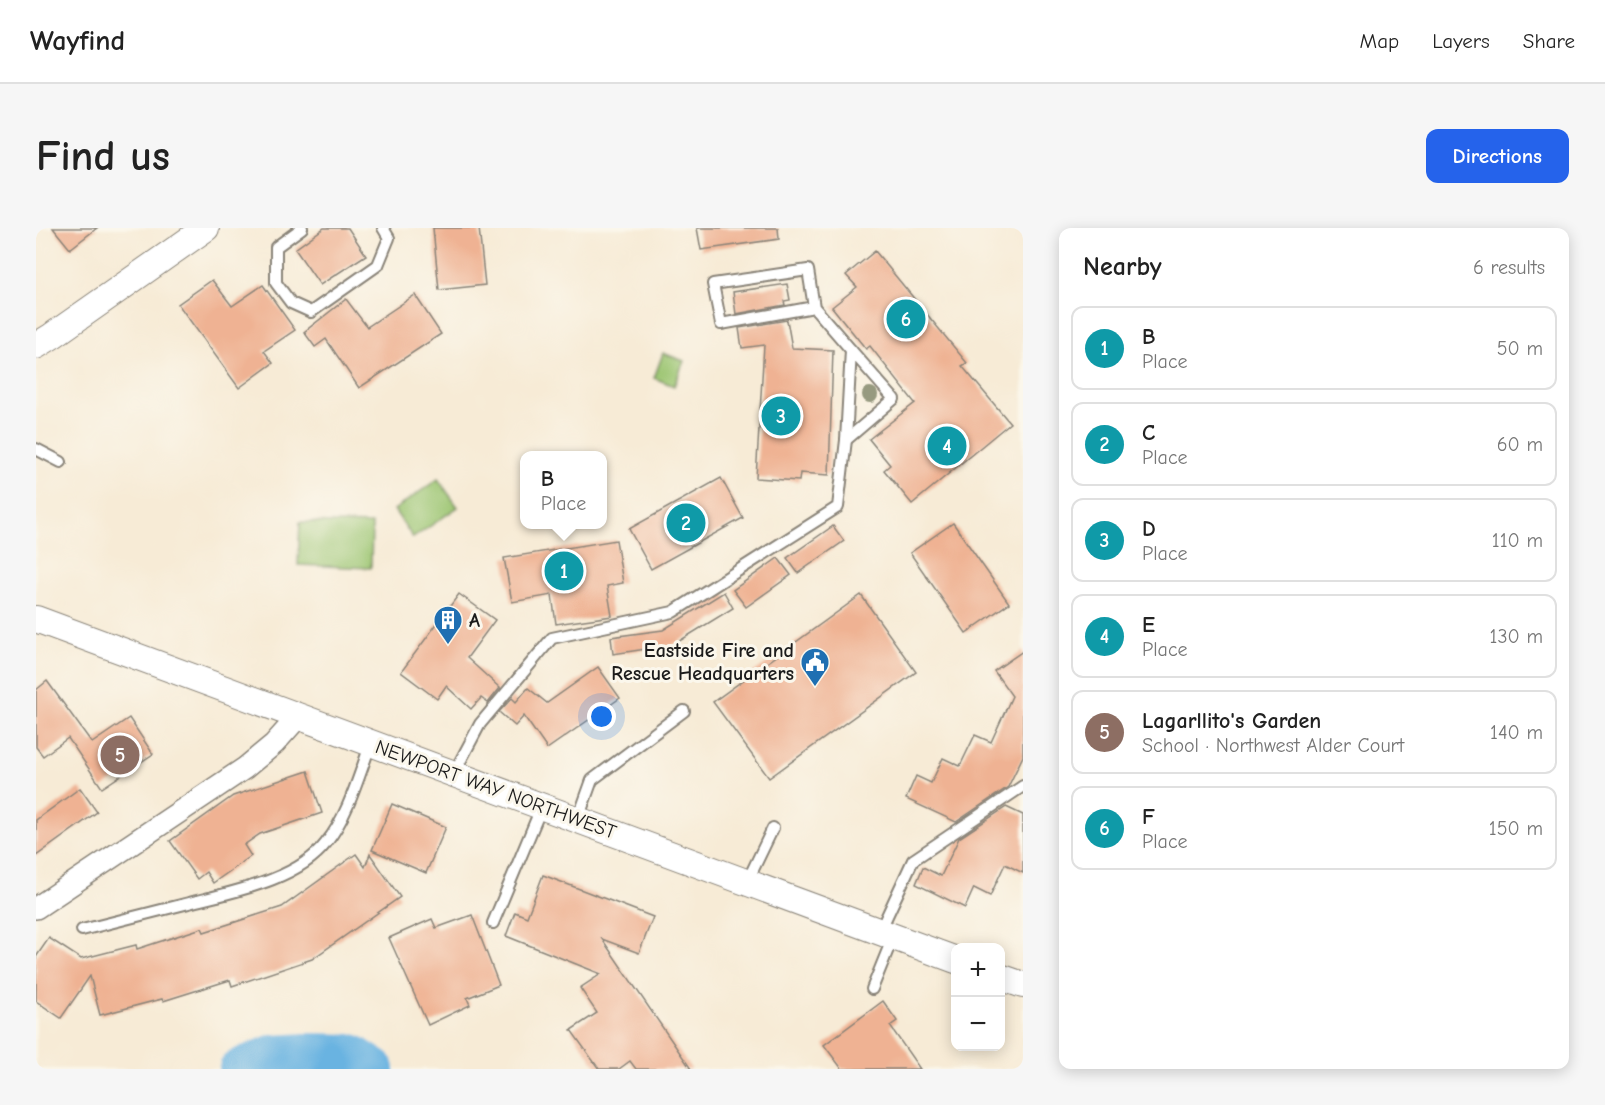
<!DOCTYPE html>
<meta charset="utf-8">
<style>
:root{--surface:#fff;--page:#f6f6f6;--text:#222;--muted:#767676;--line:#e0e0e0;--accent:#2563eb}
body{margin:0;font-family:"Comic Neue",sans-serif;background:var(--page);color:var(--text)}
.controls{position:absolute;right:18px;bottom:18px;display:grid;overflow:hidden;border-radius:12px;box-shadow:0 3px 15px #0003}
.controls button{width:54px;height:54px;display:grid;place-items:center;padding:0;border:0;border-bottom:2px solid var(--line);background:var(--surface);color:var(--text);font:30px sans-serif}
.you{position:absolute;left:566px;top:489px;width:21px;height:21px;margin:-15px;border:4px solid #fff;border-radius:50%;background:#1a73e8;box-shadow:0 0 0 9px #1a73e833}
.badge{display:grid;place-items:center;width:39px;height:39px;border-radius:50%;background:var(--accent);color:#fff;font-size:20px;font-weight:700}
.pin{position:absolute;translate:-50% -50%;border:3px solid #fff;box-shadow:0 2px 6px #0006}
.popup{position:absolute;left:484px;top:223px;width:87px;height:78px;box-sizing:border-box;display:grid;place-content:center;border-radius:12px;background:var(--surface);filter:drop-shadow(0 2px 4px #0005);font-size:20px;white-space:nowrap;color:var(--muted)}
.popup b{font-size:22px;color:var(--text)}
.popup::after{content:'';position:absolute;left:50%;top:100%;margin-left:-12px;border:12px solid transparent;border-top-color:var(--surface)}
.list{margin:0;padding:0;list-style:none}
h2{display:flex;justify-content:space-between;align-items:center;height:78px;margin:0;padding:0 24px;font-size:26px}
h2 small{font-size:20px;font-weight:400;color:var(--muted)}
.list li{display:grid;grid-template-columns:39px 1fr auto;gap:18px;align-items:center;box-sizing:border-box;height:84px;margin:0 12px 12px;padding:0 12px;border:2px solid var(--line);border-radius:12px}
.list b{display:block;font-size:22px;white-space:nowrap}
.list p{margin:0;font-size:20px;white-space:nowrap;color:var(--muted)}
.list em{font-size:20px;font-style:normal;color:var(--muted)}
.map{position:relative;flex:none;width:987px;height:841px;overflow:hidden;border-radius:12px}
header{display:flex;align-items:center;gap:36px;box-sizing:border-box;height:84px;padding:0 30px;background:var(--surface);border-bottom:2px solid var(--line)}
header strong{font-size:28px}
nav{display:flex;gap:33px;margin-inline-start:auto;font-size:21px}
.intro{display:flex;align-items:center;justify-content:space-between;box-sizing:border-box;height:144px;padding:0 36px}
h1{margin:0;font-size:42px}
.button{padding:15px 27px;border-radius:12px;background:var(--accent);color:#fff;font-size:21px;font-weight:700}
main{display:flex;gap:36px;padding:0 36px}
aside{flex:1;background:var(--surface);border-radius:12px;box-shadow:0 3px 15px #0003}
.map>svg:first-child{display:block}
.green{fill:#9bc571;stroke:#5c7046;stroke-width:1.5}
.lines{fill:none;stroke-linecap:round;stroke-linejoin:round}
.river{stroke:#69b3e1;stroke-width:40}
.building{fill:#efb293}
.service-casing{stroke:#8a8479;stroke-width:14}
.minor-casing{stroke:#8a8479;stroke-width:24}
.tertiary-casing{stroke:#8a8479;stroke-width:28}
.service{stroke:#fff;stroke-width:10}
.minor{stroke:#fff;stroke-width:21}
.tertiary{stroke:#fff;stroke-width:26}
.tree{fill:#979a80}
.labels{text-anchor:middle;stroke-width:6;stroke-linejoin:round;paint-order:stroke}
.poi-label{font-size:20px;font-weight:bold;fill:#1c1c1c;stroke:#fbf7ec;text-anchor:start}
.street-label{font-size:20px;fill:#1c1c1c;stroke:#fbf7ec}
</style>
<header>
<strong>Wayfind</strong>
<nav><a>Map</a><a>Layers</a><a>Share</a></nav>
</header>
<div class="intro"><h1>Find us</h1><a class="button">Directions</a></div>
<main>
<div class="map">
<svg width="987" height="841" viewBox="0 0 987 841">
<rect width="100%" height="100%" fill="#fbf7ec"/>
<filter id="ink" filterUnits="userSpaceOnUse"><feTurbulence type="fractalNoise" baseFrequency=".0167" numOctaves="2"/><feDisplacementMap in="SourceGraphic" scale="12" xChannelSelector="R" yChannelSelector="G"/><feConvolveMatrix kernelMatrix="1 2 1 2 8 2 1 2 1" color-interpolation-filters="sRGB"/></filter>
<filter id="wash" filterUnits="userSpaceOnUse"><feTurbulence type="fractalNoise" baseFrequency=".008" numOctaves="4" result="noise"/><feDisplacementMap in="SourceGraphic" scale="24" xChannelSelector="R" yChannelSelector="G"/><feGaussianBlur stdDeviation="1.35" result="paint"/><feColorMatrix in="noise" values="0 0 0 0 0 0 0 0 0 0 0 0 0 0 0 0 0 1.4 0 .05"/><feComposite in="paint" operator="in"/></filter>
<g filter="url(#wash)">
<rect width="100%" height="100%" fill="#f7ebd6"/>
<g class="green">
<polygon points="627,125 648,133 638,158 618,150"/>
<polygon points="402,251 422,279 377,310 358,282"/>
<polygon points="264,294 336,296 335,340 262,337"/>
</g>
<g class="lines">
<polyline class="river" points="203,841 236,827 273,825 316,826 339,841"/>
</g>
<g id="blocks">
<g class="building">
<polygon points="17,0 61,0 34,21"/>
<polygon points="288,0 312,0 330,27 284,57 259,21"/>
<polygon points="397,0 443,0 449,57 403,62"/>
<polygon points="661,0 742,0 743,11 665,22"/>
<polygon points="839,23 931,135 926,138 974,195 876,276 848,242 854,237 833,211 879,175 834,118 830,121 796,79 821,59 810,47"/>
<polygon points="176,52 196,78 227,57 259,102 228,123 237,135 203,160 142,76"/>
<polygon points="751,56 754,72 748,73 749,77 700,86 697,64"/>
<polygon points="379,67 405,106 323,160 290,111 279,119 268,104 310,71 331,99"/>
<polygon points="751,92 756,120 797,122 793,247 764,245 763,253 720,250 728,117 706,120 703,100"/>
<polygon points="685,250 707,290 615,341 593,301"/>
<polygon points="917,295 973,375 930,405 874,325"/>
<polygon points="797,298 808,313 762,345 751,330"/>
<polygon points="580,312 587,355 571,358 576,388 520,396 516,367 476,374 468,330"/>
<polygon points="742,330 755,347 710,379 697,362"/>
<polygon points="688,364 697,380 637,417 577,426 575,409 627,402"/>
<polygon points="423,366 459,392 431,430 464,460 452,475 445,470 435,481 410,458 401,471 365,444"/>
<polygon points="825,367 880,444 733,550 677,474"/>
<polygon points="987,423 987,528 972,559 920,594 870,571 880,548 895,555 907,530 924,538 939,507 955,514 976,468 958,443"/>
<polygon points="562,439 584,470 511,521 488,488 479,498 463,484 476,470 480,474 492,460 511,475"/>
<polygon points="11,453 56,515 93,490 117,526 66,560 32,510 7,528 0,519 0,462"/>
<polygon points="272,543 286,585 224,606 208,617 215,628 177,655 170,644 161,651 134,613 197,568"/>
<polygon points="44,560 61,584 0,628 0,592"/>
<polygon points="356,576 410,599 390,645 336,622"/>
<polygon points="970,579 987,587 987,645 969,636 954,668 938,660 929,680 880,656 887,639 905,648 923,610"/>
<polygon points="320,626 329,639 334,626 364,669 276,731 196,758 194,752 127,773 126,771 64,787 54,748 25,790 0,773 0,729 13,710 45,731 100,717 101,721 166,700 168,704 246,679"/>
<polygon points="507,647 617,689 603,725 566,711 655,841 600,841 594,833 583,841 563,841 535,802 561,785 544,760 565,746 470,708 479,684 491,689"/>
<polygon points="436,687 463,757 431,770 434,777 392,797 353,710 396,691 400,700"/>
<polygon points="847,773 861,793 854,798 884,841 806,841 788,817"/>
</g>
</g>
</g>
<g filter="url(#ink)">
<use href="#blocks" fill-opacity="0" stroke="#8a8479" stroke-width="1.5"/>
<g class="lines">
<g class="service-casing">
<g id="service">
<polyline points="266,0 240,19 240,55 255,75 275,84 342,37 353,10 347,0"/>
<polyline points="810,212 858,171 815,122"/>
<polyline points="0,221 25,234"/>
<polyline points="418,545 444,496 516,410 637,384 802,279 810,212 815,122 778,79 772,42 677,56 685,96 778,79"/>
<polyline points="542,591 556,552 648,483"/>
<polyline points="711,654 737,600"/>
<polyline points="457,695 506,578"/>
<path d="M46 702C82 693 118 684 153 675 196 664 262 652 290 615 312 588 323 547 335 515"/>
<polyline points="844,703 877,632 987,558"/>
<polyline points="836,761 857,709"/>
</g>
</g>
<g class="minor-casing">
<polyline id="minor" points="0,680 209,540 238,516 263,488"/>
</g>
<g class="tertiary-casing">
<g id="tertiary">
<polyline points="0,118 16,108 170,0"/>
<polyline points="0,391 920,732"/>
<polyline points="964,749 987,757"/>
</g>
</g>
<use href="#service" class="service"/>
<use href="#minor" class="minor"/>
<use href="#tertiary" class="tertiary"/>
</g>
<circle class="tree" cx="834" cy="167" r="8"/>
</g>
<defs>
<g id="building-pin" transform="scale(1.5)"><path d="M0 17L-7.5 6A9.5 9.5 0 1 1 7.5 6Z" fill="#1f6fb2" stroke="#fbf7ec"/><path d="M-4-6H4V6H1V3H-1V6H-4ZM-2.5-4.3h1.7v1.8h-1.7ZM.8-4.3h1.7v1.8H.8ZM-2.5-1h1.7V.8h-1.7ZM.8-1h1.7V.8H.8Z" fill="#fff"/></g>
<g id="civic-pin" transform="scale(1.5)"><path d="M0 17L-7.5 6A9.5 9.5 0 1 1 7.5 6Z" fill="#1f6fb2" stroke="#fbf7ec"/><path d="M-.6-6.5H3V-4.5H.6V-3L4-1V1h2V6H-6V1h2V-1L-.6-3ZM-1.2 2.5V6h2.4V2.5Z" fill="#fff"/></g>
</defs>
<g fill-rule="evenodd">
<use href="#building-pin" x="412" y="392"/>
<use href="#civic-pin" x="779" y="434"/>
</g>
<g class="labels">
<g class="poi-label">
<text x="433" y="399">A</text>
<text x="758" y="429" text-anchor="end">Eastside Fire and<tspan x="758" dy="23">Rescue Headquarters</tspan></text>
</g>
<g class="street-label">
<text transform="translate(460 561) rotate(20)" y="7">NEWPORT WAY NORTHWEST</text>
</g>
</g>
</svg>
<div class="controls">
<button>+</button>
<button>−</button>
</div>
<div class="you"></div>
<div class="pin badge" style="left:528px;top:343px;background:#0f9aa8">1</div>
<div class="popup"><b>B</b>Place</div>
<div class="pin badge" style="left:650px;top:295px;background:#0f9aa8">2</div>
<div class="pin badge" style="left:745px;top:188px;background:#0f9aa8">3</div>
<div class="pin badge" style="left:911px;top:218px;background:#0f9aa8">4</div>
<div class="pin badge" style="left:84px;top:527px;background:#8d6e63">5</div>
<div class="pin badge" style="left:870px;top:91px;background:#0f9aa8">6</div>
</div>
<aside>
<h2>Nearby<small>6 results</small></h2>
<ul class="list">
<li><span class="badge" style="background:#0f9aa8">1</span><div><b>B</b><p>Place</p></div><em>50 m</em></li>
<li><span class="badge" style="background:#0f9aa8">2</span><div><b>C</b><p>Place</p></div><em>60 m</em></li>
<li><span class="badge" style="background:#0f9aa8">3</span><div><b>D</b><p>Place</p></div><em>110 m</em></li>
<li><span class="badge" style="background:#0f9aa8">4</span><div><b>E</b><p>Place</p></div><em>130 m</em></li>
<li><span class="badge" style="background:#8d6e63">5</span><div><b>Lagarllito's Garden</b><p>School · Northwest Alder Court</p></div><em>140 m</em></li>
<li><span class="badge" style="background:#0f9aa8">6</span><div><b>F</b><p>Place</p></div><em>150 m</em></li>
</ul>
</aside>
</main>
